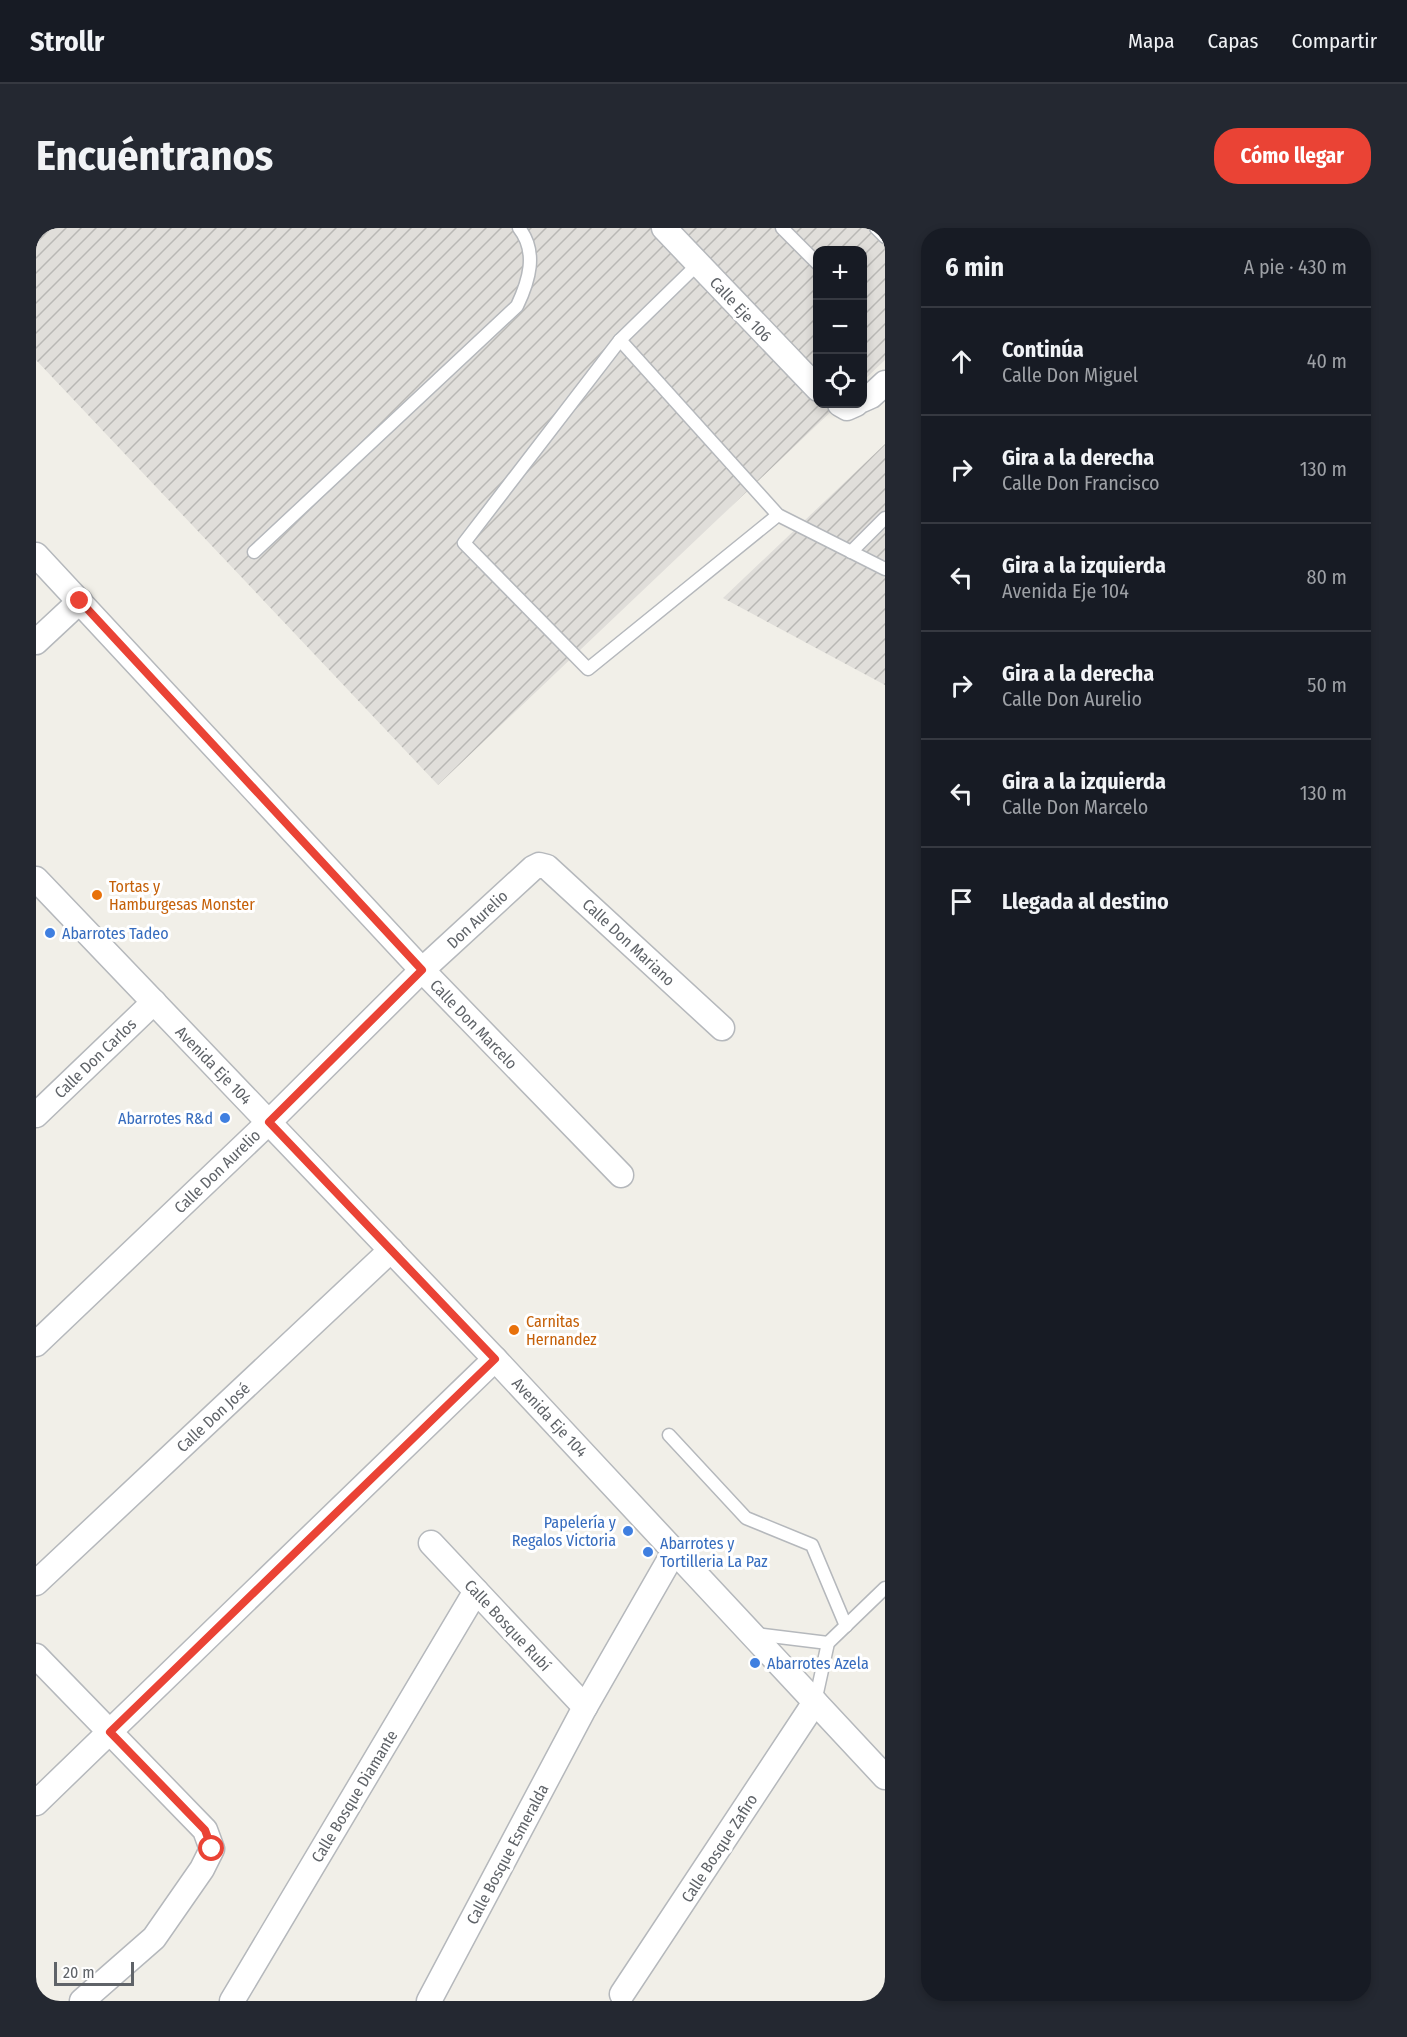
<!DOCTYPE html>
<html lang="es">
<meta charset="utf-8">
<style>
:root{--surface:#171b24;--page:#242831;--text:#f1f3f6;--muted:#9ea1a6;--line:#363941;--accent:#ea4335}
body{margin:0;font-family:"Fira Sans Condensed",sans-serif;background:var(--page);color:var(--text)}
.controls{position:absolute;right:18px;top:18px;display:grid;overflow:hidden;border-radius:12px;box-shadow:0 3px 9px #0003}
.controls button{width:54px;height:54px;display:grid;place-items:center;padding:0;border:0;border-bottom:2px solid var(--line);background:var(--surface);color:var(--text);font:30px sans-serif}
.scale{position:absolute;left:18px;bottom:15px;width:80px;box-sizing:border-box;padding-left:6px;border:3px solid #5f6368;border-top:0;font-size:16px;line-height:21px;white-space:nowrap;color:#5f6368;-webkit-text-stroke:4px #fff;paint-order:stroke}
.stop{position:absolute;width:18px;height:18px;margin:-14px;border:4px solid #ea4335;border-radius:50%;background:#fff}
.stop.end{background:#ea4335;border-color:#fff;box-shadow:0 2px 6px #0008}
.list{margin:0;padding:0;list-style:none}
h2{display:flex;justify-content:space-between;align-items:center;height:78px;margin:0;padding:0 24px;font-size:26px}
h2 small{font-size:20px;font-weight:400;color:var(--muted)}
.list li{display:grid;grid-template-columns:39px 1fr auto;gap:18px;align-items:center;box-sizing:border-box;height:108px;padding:0 24px;border-top:2px solid var(--line)}
.list b{display:block;font-size:22px;white-space:nowrap}
.list p{margin:0;font-size:20px;white-space:nowrap;color:var(--muted)}
.list em{font-size:20px;font-style:normal;color:var(--muted)}
.icon{flex:none;width:33px;height:33px;fill:none;stroke:currentColor;stroke-width:2;stroke-linecap:round;stroke-linejoin:round}
.map{position:relative;flex:none;width:849px;height:1773px;overflow:hidden;border-radius:24px}
header{display:flex;align-items:center;gap:36px;box-sizing:border-box;height:84px;padding:0 30px;background:var(--surface);border-bottom:2px solid var(--line)}
header strong{font-size:28px}
nav{display:flex;gap:33px;margin-inline-start:auto;font-size:21px}
.intro{display:flex;align-items:center;justify-content:space-between;box-sizing:border-box;height:144px;padding:0 36px}
h1{margin:0;font-size:42px}
.button{padding:15px 27px;border-radius:24px;background:var(--accent);color:#fff;font-size:21px;font-weight:700}
main{display:flex;gap:36px;padding:0 36px}
aside{flex:1;background:var(--surface);border-radius:24px;box-shadow:0 3px 9px #0003}
.map>svg:first-child{display:block}
.industrial{fill:url(#industrial-furrows)}
.lines{fill:none;stroke-linecap:round;stroke-linejoin:round}
.lane-casing{stroke:#b5b8bc;stroke-width:15}
.street-casing{stroke:#b5b8bc;stroke-width:27}
.lane{stroke:#fff;stroke-width:12}
.street{stroke:#fff;stroke-width:24}
.route{stroke:#ea4335;stroke-width:8}
.food-dot{fill:#e8710a;stroke:#fff;stroke-width:2}
.shop-dot{fill:#3f7fe0;stroke:#fff;stroke-width:2}
.labels{text-anchor:middle;stroke-width:6;stroke-linejoin:round;paint-order:stroke}
.street-label{font-size:16px;fill:#5f6368;stroke:#fff}
.food-label{font-size:16px;fill:#c56008;stroke:#fff;text-anchor:start}
.shop-label{font-size:16px;fill:#366cbe;stroke:#fff;text-anchor:start}
</style>
<header>
<strong>Strollr</strong>
<nav><a>Mapa</a><a>Capas</a><a>Compartir</a></nav>
</header>
<div class="intro"><h1>Encuéntranos</h1><a class="button">Cómo llegar</a></div>
<main>
<div class="map">
<svg width="849" height="1773" viewBox="0 0 849 1773">
<defs>
<pattern id="industrial-furrows" width="10" height="10" patternUnits="userSpaceOnUse" patternTransform="scale(1.5)"><rect width="10" height="10" fill="#e0deda"/><path d="M-1 1l2-2M0 10L10 0M9 11l2-2" fill="none" stroke="#b9b8b5"/></pattern>
</defs>
<rect width="100%" height="100%" fill="#f1efe8"/>
<g class="industrial">
<polygon points="0,0 849,0 849,132 827,153 826,22 782,22 782,176 803,176 402,557 0,132"/>
<polygon points="849,216 849,457 687,370"/>
</g>
<g class="lines">
<g class="lane-casing">
<g id="lane">
<polyline points="746,0 782,36"/>
<polyline points="840,0 849,9"/>
<polyline points="662,36 584,112 428,315 552,441 742,287"/>
<polyline points="584,112 742,287 849,341"/>
<path d="M218 324 481 78C493 53 502 24 483 0"/>
<polyline points="815,324 849,290"/>
<polyline points="633,1207 710,1290 776,1317 810,1398"/>
<polyline points="719,1406 792,1415"/>
<polyline points="779,1474 792,1415 849,1360"/>
</g>
</g>
<g class="street-casing">
<g id="street">
<polyline points="628,0 782,161"/>
<polyline points="826,172 835,168 849,155"/>
<polyline points="804,176 811,180 820,176"/>
<polyline points="0,327 386,742 585,947"/>
<polyline points="0,414 44,373"/>
<polyline points="0,651 459,1131 849,1549"/>
<polyline points="0,887 118,774"/>
<polyline points="0,1116 233,894 386,742 497,640 503,637 511,639 686,800"/>
<polyline points="395,1315 549,1479"/>
<polyline points="0,1355 355,1022"/>
<polyline points="0,1428 169,1602 176,1621 166,1641 118,1710 46,1773"/>
<polyline points="0,1575 459,1131"/>
<polyline points="586,1766 779,1474"/>
<polyline points="196,1773 440,1363"/>
<polyline points="393,1773 549,1479 639,1322"/>
</g>
</g>
<use href="#lane" class="lane"/>
<use href="#street" class="street"/>
</g>
<g class="lines">
<polyline class="route" points="44,373 386,742 233,894 459,1131 74,1504 169,1602 176,1621"/>
</g>
<g class="food-dot">
<circle cx="61" cy="667" r="6"/>
<circle cx="478" cy="1102" r="6"/>
</g>
<g class="shop-dot">
<circle cx="14" cy="705" r="6"/>
<circle cx="189" cy="890" r="6"/>
<circle cx="592" cy="1303" r="6"/>
<circle cx="612" cy="1324" r="6"/>
<circle cx="719" cy="1435" r="6"/>
</g>
<g class="labels">
<g class="street-label">
<text transform="translate(705 81) rotate(47)" y="6">Calle Eje 106</text>
<text transform="translate(441 691) rotate(-43)" y="6">Don Aurelio</text>
<text transform="translate(593 714) rotate(43)" y="6">Calle Don Mariano</text>
<text transform="translate(438 796) rotate(46)" y="6">Calle Don Marcelo</text>
<text transform="translate(59 830) rotate(-44)" y="6">Calle Don Carlos</text>
<text transform="translate(178 837) rotate(46)" y="6">Avenida Eje 104</text>
<text transform="translate(181 943) rotate(-44)" y="6">Calle Don Aurelio</text>
<text transform="translate(177 1189) rotate(-43)" y="6">Calle Don José</text>
<text transform="translate(514 1189) rotate(47)" y="6">Avenida Eje 104</text>
<text transform="translate(472 1397) rotate(47)" y="6">Calle Bosque Rubí</text>
<text transform="translate(318 1568) rotate(-59)" y="6">Calle Bosque Diamante</text>
<text transform="translate(683 1620) rotate(-57)" y="6">Calle Bosque Zafiro</text>
<text transform="translate(471 1626) rotate(-62)" y="6">Calle Bosque Esmeralda</text>
</g>
<g class="food-label">
<text x="73" y="664">Tortas y<tspan x="73" dy="18">Hamburgesas Monster</tspan></text>
<text x="490" y="1099">Carnitas<tspan x="490" dy="18">Hernandez</tspan></text>
</g>
<g class="shop-label">
<text x="26" y="711">Abarrotes Tadeo</text>
<text x="177" y="896" text-anchor="end">Abarrotes R&amp;d</text>
<text x="580" y="1300" text-anchor="end">Papelería y<tspan x="580" dy="18">Regalos Victoria</tspan></text>
<text x="624" y="1321">Abarrotes y<tspan x="624" dy="18">Tortilleria La Paz</tspan></text>
<text x="731" y="1441">Abarrotes Azela</text>
</g>
</g>
</svg>
<div class="controls">
<button>+</button>
<button>−</button>
<button><svg class="icon" aria-label="locate" viewBox="0 0 24 24"><circle cx="12" cy="12" r="6"/><path d="M12 2v4M12 18v4M2 12h4M18 12h4"/></svg></button>
</div>
<div class="scale">20 m</div>
<div class="stop" style="left:176px;top:1621px"></div>
<div class="stop end" style="left:44px;top:373px"></div>
</div>
<aside>
<h2>6 min<small>A pie · 430 m</small></h2>
<ul class="list">
<li><svg class="icon" aria-label="ahead" viewBox="0 0 24 24"><path d="M12 20V5M6 11l6-6 6 6"/></svg><div><b>Continúa</b><p>Calle Don Miguel</p></div><em>40 m</em></li>
<li><svg class="icon" aria-label="right" viewBox="0 0 24 24"><path d="M7 20v-9h11M14 6l5 5-5 5"/></svg><div><b>Gira a la derecha</b><p>Calle Don Francisco</p></div><em>130 m</em></li>
<li><svg class="icon" aria-label="left" viewBox="0 0 24 24"><path d="M17 20v-9H6M10 6l-5 5 5 5"/></svg><div><b>Gira a la izquierda</b><p>Avenida Eje 104</p></div><em>80 m</em></li>
<li><svg class="icon" aria-label="right" viewBox="0 0 24 24"><path d="M7 20v-9h11M14 6l5 5-5 5"/></svg><div><b>Gira a la derecha</b><p>Calle Don Aurelio</p></div><em>50 m</em></li>
<li><svg class="icon" aria-label="left" viewBox="0 0 24 24"><path d="M17 20v-9H6M10 6l-5 5 5 5"/></svg><div><b>Gira a la izquierda</b><p>Calle Don Marcelo</p></div><em>130 m</em></li>
<li><svg class="icon" aria-label="arrive" viewBox="0 0 24 24"><path d="M6 21V4h12l-3 4 3 4H6"/></svg><div><b>Llegada al destino</b></div></li>
</ul>
</aside>
</main>
